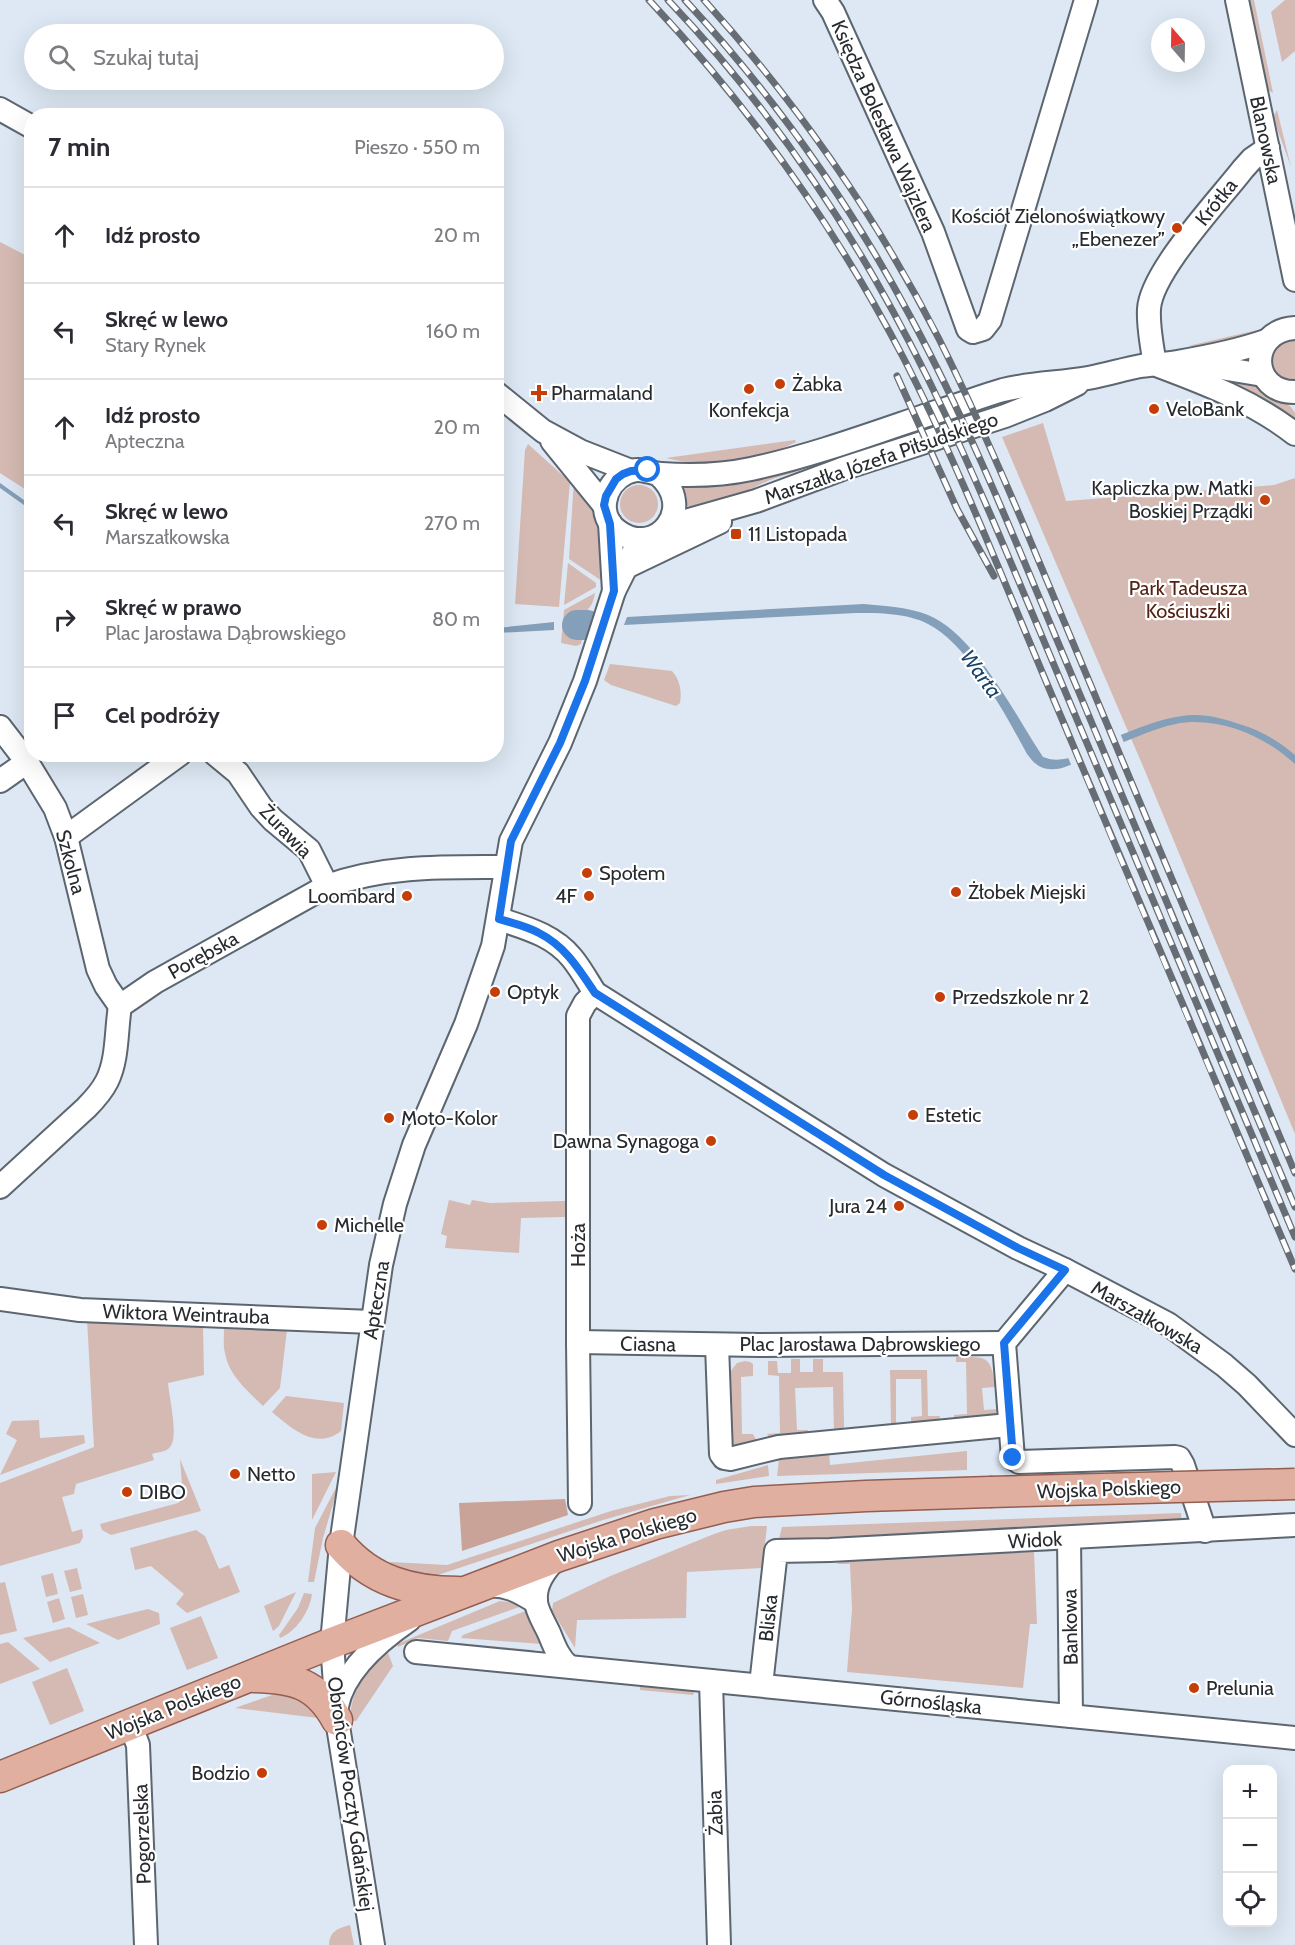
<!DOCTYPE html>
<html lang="pl">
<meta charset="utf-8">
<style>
:root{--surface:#fff;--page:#f2f2f3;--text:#2b2b33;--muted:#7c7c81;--line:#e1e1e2}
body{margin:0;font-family:Cabin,sans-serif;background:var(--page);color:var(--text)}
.controls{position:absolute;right:18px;bottom:18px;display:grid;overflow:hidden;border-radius:12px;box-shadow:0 6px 24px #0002}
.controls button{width:54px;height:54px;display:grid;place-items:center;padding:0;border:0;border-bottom:2px solid var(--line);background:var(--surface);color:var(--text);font:30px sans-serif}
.compass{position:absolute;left:1151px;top:18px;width:54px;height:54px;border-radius:50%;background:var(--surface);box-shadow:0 6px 24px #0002;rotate:340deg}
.stop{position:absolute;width:18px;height:18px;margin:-14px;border:4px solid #1a73e8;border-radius:50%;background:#fff}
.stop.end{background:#1a73e8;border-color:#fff;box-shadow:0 2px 6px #0008}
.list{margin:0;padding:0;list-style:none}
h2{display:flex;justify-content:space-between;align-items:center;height:78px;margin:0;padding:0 24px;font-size:26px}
h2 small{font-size:20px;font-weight:400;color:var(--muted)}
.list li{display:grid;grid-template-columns:39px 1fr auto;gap:18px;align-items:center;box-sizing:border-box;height:96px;padding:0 24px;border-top:2px solid var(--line)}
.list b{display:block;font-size:22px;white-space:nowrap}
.list p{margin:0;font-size:20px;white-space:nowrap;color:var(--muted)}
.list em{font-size:20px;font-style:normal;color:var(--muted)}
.icon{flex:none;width:33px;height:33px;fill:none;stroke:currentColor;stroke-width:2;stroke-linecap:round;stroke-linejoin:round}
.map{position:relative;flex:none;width:1295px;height:1945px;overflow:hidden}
.search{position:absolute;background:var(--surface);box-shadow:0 6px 24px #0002;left:24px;top:24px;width:480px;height:66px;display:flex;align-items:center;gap:15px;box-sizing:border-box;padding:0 21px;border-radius:33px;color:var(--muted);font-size:22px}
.panel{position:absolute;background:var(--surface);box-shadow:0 6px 24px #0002;left:24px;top:108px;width:480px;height:654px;border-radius:24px}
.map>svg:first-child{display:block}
.green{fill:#d4bab2}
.forest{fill:#c9a398}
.water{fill:#849fb9}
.pier{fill:#dde8f4}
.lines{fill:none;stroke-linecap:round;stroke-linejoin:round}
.river{stroke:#849fb9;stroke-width:30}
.minor-casing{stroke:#5c6670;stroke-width:26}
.major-casing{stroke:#935e50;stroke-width:33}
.minor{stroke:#fff;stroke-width:22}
.major{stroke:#e1afa0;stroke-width:30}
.rail-casing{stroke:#676d74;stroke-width:7}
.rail{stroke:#fff;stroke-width:4.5;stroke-dasharray:14;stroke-linecap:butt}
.major-bridge-casing{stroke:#935e50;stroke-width:33;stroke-linecap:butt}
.major-bridge{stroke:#e1afa0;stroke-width:30}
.route{stroke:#1a73e8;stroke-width:8}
.poi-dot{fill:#c53e08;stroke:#fff;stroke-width:2}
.labels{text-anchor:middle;stroke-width:4.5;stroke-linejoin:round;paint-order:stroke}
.street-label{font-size:20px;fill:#272b2f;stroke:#fff}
.poi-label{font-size:20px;fill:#272b2f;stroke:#fff;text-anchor:start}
.park-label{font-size:20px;fill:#542213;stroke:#fff}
.water-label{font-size:21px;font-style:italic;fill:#1a4368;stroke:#fff}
</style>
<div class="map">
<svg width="1295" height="1945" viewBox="0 0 1295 1945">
<rect width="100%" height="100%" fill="#dde8f4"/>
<g class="green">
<polygon points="1250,0 1254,0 1273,93 1266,89"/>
<polygon points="1285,0 1295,0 1295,51 1282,62 1271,12"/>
<polygon points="1277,110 1291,167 1273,117"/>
<polygon points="0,242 31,258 31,493 0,473"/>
<path d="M1266 328C1247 348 1213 346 1188 346Z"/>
<path d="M1291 340H1295V380C1266 380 1263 346 1291 340Z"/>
<polygon points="1191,372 1258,385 1291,407 1295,413 1295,425"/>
<polygon points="1043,423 1066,501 1274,485 1295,478 1295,1134 1145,771 1002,437"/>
<path d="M795 440 796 442C759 461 707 469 666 458Z"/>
<polygon points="528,444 570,482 559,607 515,604 525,450"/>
<path d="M793 469 801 470C791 474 780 476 770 480 747 489 707 519 683 504L680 491 690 485Z"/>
<path d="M574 479C583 491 598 510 601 524 604 541 604 564 602 581L569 559Z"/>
<circle cx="639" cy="504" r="19"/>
<polygon points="568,563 596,583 596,587 564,605"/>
<path d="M595 593C592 613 581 610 578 628L583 632 581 644 576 646 561 643 564 610Z"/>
<path d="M610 664 672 671C680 680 682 691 680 703L676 706 611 685 604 680Z"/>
<polygon points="449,1200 470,1205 472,1200 490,1203 565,1201 565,1217 521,1218 519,1253 445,1248 447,1236 441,1234"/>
<path d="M87 1319 203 1325 204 1375 168 1383C169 1396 179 1438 170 1447 166 1452 158 1452 152 1454L154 1460 76 1484 74 1494 62 1497 72 1532 82 1529 83 1537 80 1543 0 1566V1483L94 1447Z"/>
<path d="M224 1329 287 1330 280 1388 263 1406C248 1391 229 1376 225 1353 223 1346 224 1337 224 1329Z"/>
<path d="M956 1357C986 1357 991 1354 995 1387L982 1388 984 1410 998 1409 994 1416 954 1420V1415L967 1414 966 1362H956Z"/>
<polygon points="791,1359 800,1359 800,1372 813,1372 813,1359 823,1359 823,1372 843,1372 844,1427 841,1432 834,1433 833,1387 795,1388 797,1430 808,1430 808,1436 771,1440 767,1434 780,1433 779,1376 768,1375 768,1361 777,1361 778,1373 791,1373"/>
<polygon points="745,1361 750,1362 753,1364 753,1376 741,1377 742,1434 753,1434 757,1441 755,1447 728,1448 726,1377 737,1363"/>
<polygon points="890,1370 927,1370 928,1416 940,1416 939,1422 911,1425 911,1417 922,1416 921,1379 896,1379 896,1424 891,1426"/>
<path d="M286 1396 344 1403 341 1431C316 1451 291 1428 272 1412Z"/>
<polygon points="39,1420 40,1438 84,1435 85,1443 0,1475 17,1440 6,1434 12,1421"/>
<polygon points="967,1451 967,1470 777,1476 779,1459 829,1452 830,1465"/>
<polygon points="180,1459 201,1511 111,1535 102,1530 100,1524 178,1503 183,1498"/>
<polygon points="768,1465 769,1476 716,1484 716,1480"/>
<polygon points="336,1472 312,1520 312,1474"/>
<polygon points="340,1480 323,1538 314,1582 308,1582 315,1528"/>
<polygon points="690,1495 603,1520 438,1575 418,1578 387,1570 391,1562 447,1565 611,1511 670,1496"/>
<polygon points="1181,1513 1182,1523 779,1539 782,1527"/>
<polygon points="751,1526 767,1526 762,1568 687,1572 686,1618 577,1620 575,1648 552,1611 553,1603 608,1577 714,1534 726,1530"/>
<polygon points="196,1530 205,1536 219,1569 229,1565 240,1592 187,1613 176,1604 184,1594 151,1566 135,1570 130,1548"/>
<polygon points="1062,1545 1061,1551 1034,1552 1037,1624 1030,1624 1023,1688 847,1672 852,1610 850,1564 836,1564 858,1555"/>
<polygon points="77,1568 82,1589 70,1592 64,1571"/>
<polygon points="53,1573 58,1594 46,1597 41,1576"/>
<polygon points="5,1582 17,1631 0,1635 0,1583"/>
<polygon points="296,1592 279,1626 273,1631 264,1606"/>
<path d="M304 1593 312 1594C310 1611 296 1632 280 1638L279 1635 298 1608Z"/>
<polygon points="83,1594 88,1615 76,1618 71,1597"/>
<polygon points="59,1598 65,1619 53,1623 47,1602"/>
<polygon points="500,1601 516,1603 522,1606 452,1631 448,1641 418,1638 398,1647 397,1644"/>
<polygon points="148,1609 159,1613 160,1624 118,1640 86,1624"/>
<polygon points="528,1610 542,1644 461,1638 463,1635"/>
<polygon points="201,1616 218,1658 187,1670 170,1628"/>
<polygon points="69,1627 100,1643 50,1662 23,1638"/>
<polygon points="8,1642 40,1669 0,1684 0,1644"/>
<polygon points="457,1643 534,1650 533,1653 457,1646"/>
<path d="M388 1653 393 1666 356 1721 350 1720C350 1692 366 1670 388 1653Z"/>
<polygon points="67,1668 84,1711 50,1725 32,1682"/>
<polygon points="640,1686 694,1692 693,1695 640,1690"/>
<polygon points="289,1694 305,1700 318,1718 235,1708 272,1695"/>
<path d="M350 1925 354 1945H329C329 1931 339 1928 350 1925Z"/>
</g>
<polygon class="forest" points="565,1499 568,1515 462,1551 459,1503"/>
<g class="water">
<polygon points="0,483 31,505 31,510 0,488"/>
<path d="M864 604C885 606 908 607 928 615 975 634 1015 715 1043 757 1054 761 1059 760 1069 758 1104 743 1157 715 1195 715 1210 715 1225 719 1239 724 1260 730 1279 741 1295 755V764C1268 739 1230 721 1191 722 1160 723 1117 746 1088 758 1076 762 1061 771 1049 769 1038 768 1033 762 1027 754 1006 715 968 644 928 624 907 613 880 613 856 613L624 625 627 617Z"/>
<polygon points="554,622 554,630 497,633 497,628"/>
</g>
<polygon class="pier" points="1120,733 1125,745 1072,767 1067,755"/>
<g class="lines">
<polyline class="river" points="577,625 587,625"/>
<g class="minor-casing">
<g id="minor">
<polyline points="825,0 833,12 933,232 968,329 973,332 983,329 990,320 1086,0"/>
<polyline points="1237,0 1295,280"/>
<polyline points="0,109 32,127"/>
<path d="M1295 328C1247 331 1250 393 1295 392"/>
<path d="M1155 364C1152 347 1148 327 1149 309 1151 272 1219 200 1243 169L1252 159 1268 148"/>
<polyline points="1197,364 1263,375"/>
<path d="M1159 366C1207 384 1254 402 1295 434"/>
<polyline points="496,393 543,431 580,451 631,471"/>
<polyline points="552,441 604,505"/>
<path d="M658 474C698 508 656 558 619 532 596 517 603 484 626 473 640 466 648 473 661 474 690 476 723 475 751 469 816 455 879 431 942 410 962 404 982 396 1003 390 1031 383 1060 383 1088 378 1106 375 1124 369 1141 366 1153 364 1165 364 1177 362 1207 357 1237 351 1266 341"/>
<polyline points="610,523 614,591"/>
<polyline points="668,526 756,501 842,469 1005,416 1045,400 1077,384"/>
<polyline points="626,567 720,522"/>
<polyline points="0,727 27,762 55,808 66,837 98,969 106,986 120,1006"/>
<polyline points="215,754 238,773 261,807 273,820 309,850 327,886"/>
<polyline points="0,781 27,762"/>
<polyline points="66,837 180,754"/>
<path d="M499 919C526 928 553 935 572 958 581 969 588 982 595 993L884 1175 1018 1248 1065 1270 1168 1324 1224 1365 1247 1385 1295 1435"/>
<path d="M0 1187 86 1108C94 1100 102 1091 107 1081 118 1059 116 1030 120 1006L155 982 327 886C386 865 445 867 506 867"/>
<polyline points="1065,1270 1004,1343 1013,1458 1019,1462 1175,1457 1179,1458 1183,1465 1205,1531"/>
<polyline points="0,1299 80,1310 372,1322"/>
<polyline points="578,1342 759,1345 1004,1343"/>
<polyline points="717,1345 721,1454 724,1458 730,1459 779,1447 1009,1425"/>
<polyline points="580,1503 578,1342 578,1016 585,1003 595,993"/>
<polyline points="1069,1538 1071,1716"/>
<path d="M559 1556C547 1567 534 1584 536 1602 537 1612 545 1624 549 1633 554 1645 558 1657 568 1666"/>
<path d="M485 1586C505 1583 520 1592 536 1602"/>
<polyline points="416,1652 1295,1738"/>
<polyline points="711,1681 719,1945"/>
<polyline points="761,1685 776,1551 830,1550 1295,1525"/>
<path d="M337 1706C344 1670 380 1640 409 1620"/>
<polyline points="130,1724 138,1745 146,1945"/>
<polyline points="373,1945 338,1726 332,1643 341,1545 381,1265 395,1204 414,1145 466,1024 493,946 511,841 560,743 585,681 614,591 640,539"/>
</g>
</g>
<g class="major-casing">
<g id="major">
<path d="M341 1545C371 1581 412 1592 458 1592"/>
<path d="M254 1677C294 1678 317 1683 337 1720"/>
<polyline points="0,1777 332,1643 559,1556 655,1524 724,1507 754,1502 866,1496 990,1492"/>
</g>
</g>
<use href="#minor" class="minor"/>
<use href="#major" class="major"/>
<g class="rail-casing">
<g id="rail">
<path d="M649 0C750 107 835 227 903 357 963 474 1010 598 1062 719 1139 903 1217 1086 1295 1269"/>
<path d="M668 0C749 85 818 180 876 281 926 368 967 459 1006 551L1295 1237"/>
<path d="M685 0C773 95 849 202 910 316 975 436 1025 565 1078 690 1150 863 1222 1035 1295 1207"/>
<path d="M704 0C797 103 876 216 939 339 969 399 996 460 1022 521L1295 1173"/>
<polyline points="897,376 957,509 994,576"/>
</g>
</g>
<use href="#rail" class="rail"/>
<g class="major-bridge-casing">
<polyline id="major-bridge" points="990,1492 1295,1484"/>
</g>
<use href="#major-bridge" class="major-bridge"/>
</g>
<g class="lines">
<path class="route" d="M648 470 631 471 623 474 616 479 606 496 604 505 610 524 614 591 585 681 560 743 511 841 499 919C512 923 526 926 539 933 565 946 579 969 595 993L884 1175 1018 1248 1065 1270 1004 1343 1013 1458"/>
</g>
<g class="poi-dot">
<circle cx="1177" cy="228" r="6"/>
<circle cx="780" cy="384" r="6"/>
<circle cx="749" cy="389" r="6"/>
<path d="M536 384h6v6h6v6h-6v6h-6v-6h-6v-6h6z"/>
<circle cx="1154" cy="409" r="6"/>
<circle cx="1265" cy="500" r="6"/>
<rect x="730" y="528" width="12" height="12" rx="3"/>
<circle cx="587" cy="873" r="6"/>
<circle cx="956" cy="892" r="6"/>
<circle cx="407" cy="896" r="6"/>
<circle cx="589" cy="896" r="6"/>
<circle cx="495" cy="992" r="6"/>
<circle cx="940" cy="997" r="6"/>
<circle cx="913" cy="1115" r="6"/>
<circle cx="389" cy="1118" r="6"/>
<circle cx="711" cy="1141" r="6"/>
<circle cx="899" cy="1206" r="6"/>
<circle cx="322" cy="1225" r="6"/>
<circle cx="235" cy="1474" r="6"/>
<circle cx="127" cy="1492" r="6"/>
<circle cx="1194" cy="1688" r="6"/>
<circle cx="262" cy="1773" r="6"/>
</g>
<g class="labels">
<g class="street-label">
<text transform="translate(884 126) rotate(66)" y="7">Księdza Bolesława Wajzlera</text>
<text transform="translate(1266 140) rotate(78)" y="7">Blanowska</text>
<text transform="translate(1216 202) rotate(-51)" y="7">Krótka</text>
<text transform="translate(881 458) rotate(-19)" y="7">Marszałka Józefa Piłsudskiego</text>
<text transform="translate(286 831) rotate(46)" y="7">Żurawia</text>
<text transform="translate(71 862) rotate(75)" y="7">Szkolna</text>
<text transform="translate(203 955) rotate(-29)" y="7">Porębska</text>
<text transform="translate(578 1245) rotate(-90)" y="7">Hoża</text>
<text transform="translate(376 1300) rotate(-81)" y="7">Apteczna</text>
<text transform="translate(186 1314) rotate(2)" y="7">Wiktora Weintrauba</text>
<text transform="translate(1147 1317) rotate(30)" y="7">Marszałkowska</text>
<text transform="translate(648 1344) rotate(1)" y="7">Ciasna</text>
<text x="860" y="1351">Plac Jarosława Dąbrowskiego</text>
<text transform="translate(1109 1489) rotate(-2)" y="7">Wojska Polskiego</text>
<text transform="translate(627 1535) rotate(-17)" y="7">Wojska Polskiego</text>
<text transform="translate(1035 1540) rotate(-3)" y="7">Widok</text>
<text transform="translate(768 1618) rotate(-84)" y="7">Bliska</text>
<text transform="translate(1070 1627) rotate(-91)" y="7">Bankowa</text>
<text transform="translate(931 1702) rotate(6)" y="7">Górnośląska</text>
<text transform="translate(173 1707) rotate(-22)" y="7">Wojska Polskiego</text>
<text transform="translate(351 1794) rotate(82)" y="7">Obrońców Poczty Gdańskiej</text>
<text transform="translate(715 1813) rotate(-92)" y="7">Żabia</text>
<text transform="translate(142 1834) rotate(-92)" y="7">Pogorzelska</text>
</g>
<g class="poi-label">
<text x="1165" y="223" text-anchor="end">Kościół Zielonoświątkowy<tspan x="1165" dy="23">„Ebenezer”</tspan></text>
<text x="792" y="391">Żabka</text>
<text x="551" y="400">Pharmaland</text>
<text x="1166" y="416">VeloBank</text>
<text x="749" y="417" text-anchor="middle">Konfekcja</text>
<text x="1253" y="495" text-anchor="end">Kapliczka pw. Matki<tspan x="1253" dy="23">Boskiej Prządki</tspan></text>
<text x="748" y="541">11 Listopada</text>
<text x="599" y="880">Społem</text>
<text x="968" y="899">Żłobek Miejski</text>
<text x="395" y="903" text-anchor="end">Loombard</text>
<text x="577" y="903" text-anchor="end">4F</text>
<text x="507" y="999">Optyk</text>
<text x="952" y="1004">Przedszkole nr 2</text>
<text x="925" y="1122">Estetic</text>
<text x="401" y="1125">Moto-Kolor</text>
<text x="699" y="1148" text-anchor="end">Dawna Synagoga</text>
<text x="887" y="1213" text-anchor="end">Jura 24</text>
<text x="334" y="1232">Michelle</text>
<text x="247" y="1481">Netto</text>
<text x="139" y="1499">DIBO</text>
<text x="1206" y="1695">Prelunia</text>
<text x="250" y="1780" text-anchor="end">Bodzio</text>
</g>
<g class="park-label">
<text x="1188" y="595">Park Tadeusza<tspan x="1188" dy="23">Kościuszki</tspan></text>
</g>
<g class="water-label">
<text transform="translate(981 674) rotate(54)" y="7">Warta</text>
</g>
</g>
</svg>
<div class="controls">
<button>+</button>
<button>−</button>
<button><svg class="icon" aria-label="locate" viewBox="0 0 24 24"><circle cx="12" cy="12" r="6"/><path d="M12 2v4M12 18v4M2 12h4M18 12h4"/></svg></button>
</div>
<svg class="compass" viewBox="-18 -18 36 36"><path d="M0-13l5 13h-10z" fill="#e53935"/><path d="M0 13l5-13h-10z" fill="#7c7c81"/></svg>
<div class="stop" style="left:648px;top:470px"></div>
<div class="stop end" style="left:1013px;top:1458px"></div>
<div class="search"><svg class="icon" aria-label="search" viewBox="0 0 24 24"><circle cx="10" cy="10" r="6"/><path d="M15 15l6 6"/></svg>Szukaj tutaj</div>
<section class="panel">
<h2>7 min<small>Pieszo · 550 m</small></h2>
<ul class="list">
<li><svg class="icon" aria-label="ahead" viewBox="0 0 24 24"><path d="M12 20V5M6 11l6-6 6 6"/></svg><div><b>Idź prosto</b></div><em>20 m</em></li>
<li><svg class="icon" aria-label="left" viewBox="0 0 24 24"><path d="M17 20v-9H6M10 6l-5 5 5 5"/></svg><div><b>Skręć w lewo</b><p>Stary Rynek</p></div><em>160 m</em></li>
<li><svg class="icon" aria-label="ahead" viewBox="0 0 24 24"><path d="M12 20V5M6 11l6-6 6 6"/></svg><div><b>Idź prosto</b><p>Apteczna</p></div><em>20 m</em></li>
<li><svg class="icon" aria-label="left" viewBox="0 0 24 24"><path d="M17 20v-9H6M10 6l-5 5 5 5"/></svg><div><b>Skręć w lewo</b><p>Marszałkowska</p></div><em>270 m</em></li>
<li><svg class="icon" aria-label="right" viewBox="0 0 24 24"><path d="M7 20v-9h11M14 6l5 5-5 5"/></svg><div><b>Skręć w prawo</b><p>Plac Jarosława Dąbrowskiego</p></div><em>80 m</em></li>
<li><svg class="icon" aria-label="arrive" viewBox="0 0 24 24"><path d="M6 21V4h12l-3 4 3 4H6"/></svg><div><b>Cel podróży</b></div></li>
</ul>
</section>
</div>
